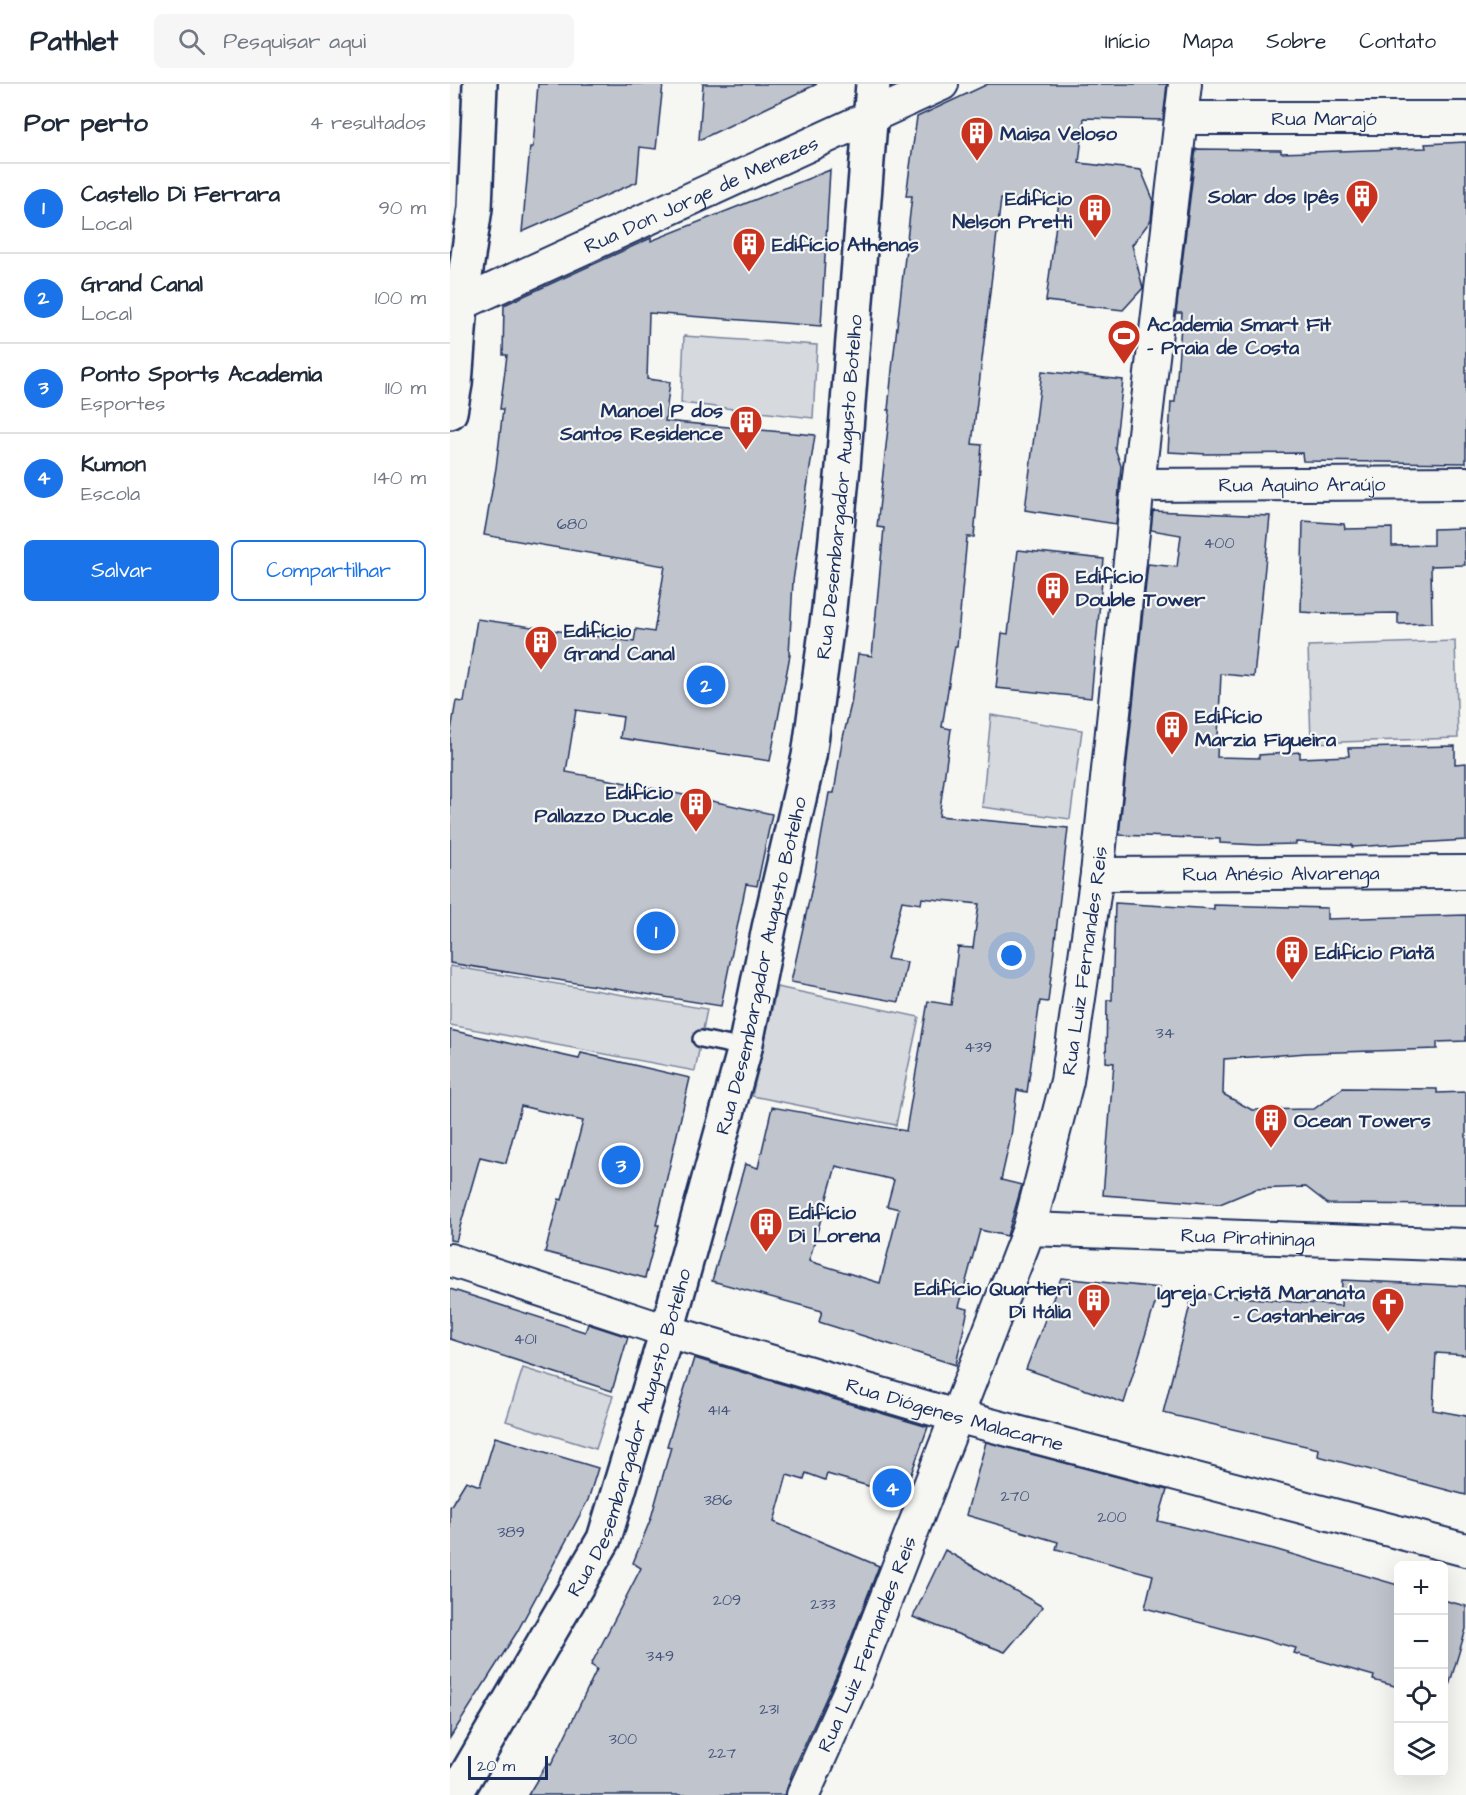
<!DOCTYPE html>
<html lang="pt">
<meta charset="utf-8">
<style>
:root{--surface:#fff;--page:#f6f6f7;--text:#1f2937;--muted:#747a83;--line:#e0e1e3;--accent:#1a73e8}
body{margin:0;font-family:"Architects Daughter",sans-serif;background:var(--page);color:var(--text)}
.controls{position:absolute;right:18px;bottom:18px;display:grid;overflow:hidden;border-radius:9px;box-shadow:0 6px 24px #0002}
.controls button{width:54px;height:54px;display:grid;place-items:center;padding:0;border:0;border-bottom:2px solid var(--line);background:var(--surface);color:var(--text);font:30px sans-serif}
.scale{position:absolute;left:18px;bottom:15px;width:80px;box-sizing:border-box;padding-left:6px;border:3px solid #1b2f5e;border-top:0;font-size:16px;line-height:21px;white-space:nowrap;color:#1b2f5e;-webkit-text-stroke:4px #f6f6f2;paint-order:stroke}
.you{position:absolute;left:562px;top:872px;width:21px;height:21px;margin:-15px;border:4px solid #fff;border-radius:50%;background:#1a73e8;box-shadow:0 0 0 9px #1a73e833}
.badge{display:grid;place-items:center;width:39px;height:39px;border-radius:50%;background:var(--accent);color:#fff;font-size:20px;font-weight:700}
.pin{position:absolute;translate:-50% -50%;border:3px solid #fff;box-shadow:0 2px 6px #0006}
.list{margin:0;padding:0;list-style:none}
h2{display:flex;justify-content:space-between;align-items:center;height:78px;margin:0;padding:0 24px;font-size:26px}
h2 small{font-size:20px;font-weight:400;color:var(--muted)}
.list li{display:grid;grid-template-columns:39px 1fr auto;gap:18px;align-items:center;box-sizing:border-box;height:90px;padding:0 24px;border-top:2px solid var(--line)}
.list b{display:block;font-size:22px;white-space:nowrap}
.list p{margin:0;font-size:20px;white-space:nowrap;color:var(--muted)}
.list em{font-size:20px;font-style:normal;color:var(--muted)}
.actions{display:flex;gap:12px;padding:18px 24px}
.actions a{flex:1;padding:14px 0;border:2px solid var(--accent);border-radius:9px;text-align:center;font-size:21px;color:var(--accent)}
.actions .main{background:var(--accent);color:#fff}
.icon{flex:none;width:33px;height:33px;fill:none;stroke:currentColor;stroke-width:2;stroke-linecap:round;stroke-linejoin:round}
.map{position:relative;flex:none;width:1016px;height:1711px;overflow:hidden}
header{display:flex;align-items:center;gap:36px;box-sizing:border-box;height:84px;padding:0 30px;background:var(--surface);border-bottom:2px solid var(--line)}
header strong{font-size:28px}
nav{display:flex;gap:33px;margin-inline-start:auto;font-size:21px}
.search{width:420px;height:54px;background:var(--page);display:flex;align-items:center;gap:15px;box-sizing:border-box;padding:0 21px;border-radius:9px;color:var(--muted);font-size:22px}
main{display:flex}
aside{flex:1;background:var(--surface)}
.map>svg:first-child{display:block}
.green{fill:#d6d9dd;stroke:#78849e;stroke-width:1.5}
.building{fill:#c0c4cd;stroke:#1b2f5e;stroke-width:1.5;fill-rule:evenodd}
.lines{fill:none;stroke-linecap:round;stroke-linejoin:round}
.lane-casing{stroke:#1b2f5e;stroke-width:20}
.street-casing{stroke:#1b2f5e;stroke-width:36}
.secondary-casing{stroke:#1b2f5e;stroke-width:38}
.lane{stroke:#f6f6f2;stroke-width:15}
.street{stroke:#f6f6f2;stroke-width:32}
.secondary{stroke:#f6f6f2;stroke-width:33}
.labels{text-anchor:middle;stroke-width:4.5;stroke-linejoin:round;paint-order:stroke}
.number-label{font-size:16px;fill:#44547a}
.street-label{font-size:20px;fill:#1b2f5e;stroke:#f6f6f2}
.poi-label{font-size:20px;font-weight:bold;fill:#1b2f5e;stroke:#f6f6f2;text-anchor:start}
</style>
<header>
<strong>Pathlet</strong>
<div class="search"><svg class="icon" aria-label="search" viewBox="0 0 24 24"><circle cx="10" cy="10" r="6"/><path d="M15 15l6 6"/></svg>Pesquisar aqui</div>
<nav><a>Início</a><a>Mapa</a><a>Sobre</a><a>Contato</a></nav>
</header>
<main>
<aside>
<h2>Por perto<small>4 resultados</small></h2>
<ul class="list">
<li><span class="badge">1</span><div><b>Castello Di Ferrara</b><p>Local</p></div><em>90 m</em></li>
<li><span class="badge">2</span><div><b>Grand Canal</b><p>Local</p></div><em>100 m</em></li>
<li><span class="badge">3</span><div><b>Ponto Sports Academia</b><p>Esportes</p></div><em>110 m</em></li>
<li><span class="badge">4</span><div><b>Kumon</b><p>Escola</p></div><em>140 m</em></li>
</ul>
<div class="actions"><a class="main">Salvar</a><a>Compartilhar</a></div>
</aside>
<div class="map">
<svg width="1016" height="1711" viewBox="0 0 1016 1711">
<rect width="100%" height="100%" fill="#f6f6f2"/>
<filter id="ink" filterUnits="userSpaceOnUse"><feTurbulence type="fractalNoise" baseFrequency=".0167" numOctaves="2"/><feDisplacementMap in="SourceGraphic" scale="12" xChannelSelector="R" yChannelSelector="G"/><feConvolveMatrix kernelMatrix="1 2 1 2 8 2 1 2 1" color-interpolation-filters="sRGB"/></filter>
<g filter="url(#ink)">
<g class="green">
<polygon points="234,252 367,261 363,334 231,319"/>
<polygon points="1005,557 1008,654 861,659 858,562"/>
<polygon points="541,631 632,646 620,735 532,723"/>
<polygon points="0,882 257,925 245,987 0,941"/>
<polygon points="327,903 469,933 446,1041 302,1012"/>
<polygon points="73,1284 163,1312 146,1365 56,1337"/>
</g>
<g class="building">
<polygon points="88,0 213,0 206,65 190,63 187,98 72,148 80,63 83,63"/>
<polygon points="253,0 367,0 249,56"/>
<path d="M538 0H717L713 36 634 34 629 79 691 86 703 115 701 136 682 161 693 204 673 226 596 217 609 117 551 115 522 360 532 361 524 453H517L507 562H505L492 643 501 645 489 732 618 744 598 918 590 917 577 1008 567 1006 561 1052 551 1096 572 1101 557 1152 530 1146 509 1223 518 1225 506 1281 369 1238 372 1227 262 1197 295 1080 308 1084 322 1023 456 1047 478 917 501 921 508 863 523 864 529 820 472 814 471 820 452 817 437 875 457 878 449 918 341 898 364 794 379 709H384L392 658 401 620 408 570 422 572 434 444 427 443 440 326H438L442 286 462 112H456L467 33ZM386 1082 444 1096 437 1122 449 1125 430 1199 359 1177Z"/>
<polygon points="1016,58 1016,379 853,377 852,369 757,370 718,368 721,318 725,318 732,229 726,229 746,65 831,66 831,69 976,64 975,60"/>
<polygon points="380,86 371,242 199,229 197,295 220,298 215,337 365,351 343,497 339,571 340,571 320,677 170,654 173,633 126,626 116,688 182,700 322,730 307,802 296,800 271,922 0,879 0,653 6,617 14,618 27,535 184,558 186,545 204,548 215,482 34,451 46,384 53,325 50,325 57,271 53,271 54,221 201,154 201,157"/>
<polygon points="592,287 673,296 665,364 671,382 666,440 575,426"/>
<polygon points="703,427 820,432 804,593 771,590 767,673 809,674 809,671 850,668 850,674 899,672 898,664 1005,662 1005,680 1016,679 1016,756 902,763 902,761 846,758 846,760 808,761 770,759 770,755 669,751 698,480 727,483 731,451 701,446"/>
<polygon points="853,437 894,440 895,445 942,444 942,462 983,461 983,445 1014,444 1015,481 981,482 982,539 948,540 948,529 886,530 851,528"/>
<polygon points="568,466 654,475 641,614 546,604 552,549 558,550"/>
<polygon points="665,819 764,825 764,821 877,824 877,835 1016,831 1016,957 987,958 987,965 857,969 774,975 773,1010 802,1026 864,1025 893,1004 987,1005 987,1009 1016,1008 1016,1121 878,1120 856,1103 806,1105 770,1120 653,1111 664,979 656,978 657,916 662,916"/>
<polygon points="0,946 129,975 131,969 240,994 206,1141 209,1141 195,1194 95,1168 109,1115 112,1116 133,1037 71,1022 56,1079 30,1073 6,1157 0,1156"/>
<polygon points="611,1194 710,1204 674,1319 576,1285"/>
<polygon points="892,1196 1016,1202 1016,1271 986,1269 983,1326 1016,1332 1016,1411 868,1372 869,1365 713,1329 743,1209 891,1222"/>
<polygon points="0,1205 135,1248 138,1240 178,1253 162,1307 0,1255"/>
<polygon points="244,1274 478,1343 453,1412 377,1390 375,1396 356,1389 354,1396 337,1391 324,1438 429,1482 388,1588 342,1689 335,1711 78,1711 97,1679 101,1681 147,1585 141,1581 191,1484 183,1479 201,1434 221,1363 217,1362"/>
<polygon points="45,1353 148,1384 138,1416 67,1548 0,1654 0,1423 16,1397 30,1402"/>
<polygon points="536,1358 717,1406 708,1437 824,1465 948,1501 948,1603 923,1596 924,1592 844,1569 846,1564 695,1524 703,1491 606,1465 608,1458 516,1431"/>
<polygon points="495,1466 593,1523 555,1568 463,1533"/>
<polygon points="993,1516 1016,1522 1016,1545 999,1602 993,1601"/>
</g>
<g class="lines">
<g class="lane-casing">
<polyline id="lane" points="251,955 295,964"/>
</g>
<g class="street-casing">
<g id="street">
<path id="s1" d="M732 34H1016"/>
<path id="s2" d="M11 220 492 0"/>
<path id="s3" d="M688 401 1016 399"/>
<path id="s4" d="M647 790 1016 788"/>
<path id="s5" d="M579 1145 1016 1161"/>
<path id="s6" d="M0 1176 217 1247 506 1332 1016 1466"/>
<path id="s7" d="M353 1711 405 1595 579 1145 617 997 647 790 688 401 735 0"/>
</g>
</g>
<g class="secondary-casing">
<g id="secondary">
<polyline points="0,328 5,300 11,220 25,124 30,0"/>
<path id="s8" d="M5 1711 154 1455 217 1247 295 964 319 844 359 672 379 525 393 383 423 0"/>
</g>
</g>
<use href="#lane" class="lane"/>
<use href="#street" class="street"/>
<use href="#secondary" class="secondary"/>
</g>
</g>
<defs>
<g id="building-pin" transform="scale(1.725)"><path d="M0 17L-7.5 6A9.5 9.5 0 1 1 7.5 6Z" fill="#c8321e" stroke="#f6f6f2"/><path d="M-4-6H4V6H1V3H-1V6H-4ZM-2.5-4.3h1.7v1.8h-1.7ZM.8-4.3h1.7v1.8H.8ZM-2.5-1h1.7V.8h-1.7ZM.8-1h1.7V.8H.8Z" fill="#fff"/></g>
<g id="stadium-pin" transform="scale(1.725)"><path d="M0 17L-7.5 6A9.5 9.5 0 1 1 7.5 6Z" fill="#c8321e" stroke="#f6f6f2"/><path d="M0-5a6.5 5 0 1 0 0 10a6.5 5 0 1 0 0-10ZM-3.5-1.8h7v3.6h-7Z" fill="#fff"/></g>
<g id="church-pin" transform="scale(1.725)"><path d="M0 17L-7.5 6A9.5 9.5 0 1 1 7.5 6Z" fill="#c8321e" stroke="#f6f6f2"/><path d="M-1.2-6h2.4v3.5h3.3v2.4h-3.3V6h-2.4V-.1h-3.3v-2.4h3.3Z" fill="#fff"/></g>
</defs>
<g fill-rule="evenodd">
<use href="#building-pin" x="527" y="49"/>
<use href="#building-pin" x="912" y="112"/>
<use href="#building-pin" x="645" y="126"/>
<use href="#building-pin" x="299" y="160"/>
<use href="#stadium-pin" x="674" y="252"/>
<use href="#building-pin" x="296" y="338"/>
<use href="#building-pin" x="603" y="504"/>
<use href="#building-pin" x="91" y="558"/>
<use href="#building-pin" x="722" y="643"/>
<use href="#building-pin" x="246" y="720"/>
<use href="#building-pin" x="842" y="868"/>
<use href="#building-pin" x="821" y="1036"/>
<use href="#building-pin" x="316" y="1140"/>
<use href="#building-pin" x="644" y="1216"/>
<use href="#church-pin" x="938" y="1220"/>
</g>
<g class="labels">
<g class="number-label">
<text x="122" y="445">680</text>
<text x="769" y="464">400</text>
<text x="715" y="954">34</text>
<text x="528" y="968">439</text>
<text x="75" y="1260">401</text>
<text x="269" y="1331">414</text>
<text x="565" y="1417">270</text>
<text x="268" y="1421">386</text>
<text x="662" y="1438">200</text>
<text x="61" y="1453">389</text>
<text x="277" y="1521">209</text>
<text x="373" y="1525">233</text>
<text x="210" y="1577">349</text>
<text x="319" y="1630">231</text>
<text x="173" y="1660">300</text>
<text x="272" y="1674">227</text>
</g>
<g class="street-label">
<text dy="7" stroke="none"><textPath href="#s1" startOffset="142">Rua Marajó</textPath></text>
<text dy="7" stroke="none"><textPath href="#s2" startOffset="264">Rua Don Jorge de Menezes</textPath></text>
<text dy="7" stroke="none"><textPath href="#s3" startOffset="164">Rua Aquino Araújo</textPath></text>
<text dy="7" stroke="none"><textPath href="#s8" startOffset="1377">Rua Desembargador Augusto Botelho</textPath></text>
<text dy="7" stroke="none"><textPath href="#s4" startOffset="184">Rua Anésio Alvarenga</textPath></text>
<text dy="7" stroke="none"><textPath href="#s7" startOffset="884">Rua Luiz Fernandes Reis</textPath></text>
<text dy="7" stroke="none"><textPath href="#s8" startOffset="891">Rua Desembargador Augusto Botelho</textPath></text>
<text dy="7" stroke="none"><textPath href="#s5" startOffset="219">Rua Piratininga</textPath></text>
<text dy="7" stroke="none"><textPath href="#s6" startOffset="528">Rua Diógenes Malacarne</textPath></text>
<text dy="7" stroke="none"><textPath href="#s8" startOffset="405">Rua Desembargador Augusto Botelho</textPath></text>
<text dy="7" stroke="none"><textPath href="#s7" startOffset="164">Rua Luiz Fernandes Reis</textPath></text>
</g>
<g class="poi-label">
<text x="550" y="56">Maisa Veloso</text>
<text x="889" y="119" text-anchor="end">Solar dos Ipês</text>
<text x="622" y="121" text-anchor="end">Edifício<tspan x="622" dy="23">Nelson Pretti</tspan></text>
<text x="322" y="167">Edifício Athenas</text>
<text x="697" y="247">Academia Smart Fit<tspan x="697" dy="23">- Praia de Costa</tspan></text>
<text x="273" y="333" text-anchor="end">Manoel P dos<tspan x="273" dy="23">Santos Residence</tspan></text>
<text x="626" y="499">Edifício<tspan x="626" dy="23">Double Tower</tspan></text>
<text x="114" y="553">Edifício<tspan x="114" dy="23">Grand Canal</tspan></text>
<text x="745" y="639">Edifício<tspan x="745" dy="23">Marzia Figueira</tspan></text>
<text x="223" y="715" text-anchor="end">Edifício<tspan x="223" dy="23">Pallazzo Ducale</tspan></text>
<text x="865" y="875">Edifício Piatã</text>
<text x="844" y="1043">Ocean Towers</text>
<text x="339" y="1135">Edifício<tspan x="339" dy="23">Di Lorena</tspan></text>
<text x="621" y="1211" text-anchor="end">Edifício Quartieri<tspan x="621" dy="23">Di Itália</tspan></text>
<text x="915" y="1215" text-anchor="end">Igreja Cristã Maranata<tspan x="915" dy="23">- Castanheiras</tspan></text>
</g>
</g>
</svg>
<div class="controls">
<button>+</button>
<button>−</button>
<button><svg class="icon" aria-label="locate" viewBox="0 0 24 24"><circle cx="12" cy="12" r="6"/><path d="M12 2v4M12 18v4M2 12h4M18 12h4"/></svg></button>
<button><svg class="icon" aria-label="layers" viewBox="0 0 24 24"><path d="M12 4l9 5-9 5-9-5zM3 14l9 5 9-5"/></svg></button>
</div>
<div class="scale">20 m</div>
<div class="you"></div>
<div class="pin badge" style="left:206px;top:847px">1</div>
<div class="pin badge" style="left:256px;top:601px">2</div>
<div class="pin badge" style="left:171px;top:1081px">3</div>
<div class="pin badge" style="left:442px;top:1404px">4</div>
</div>
</main>
